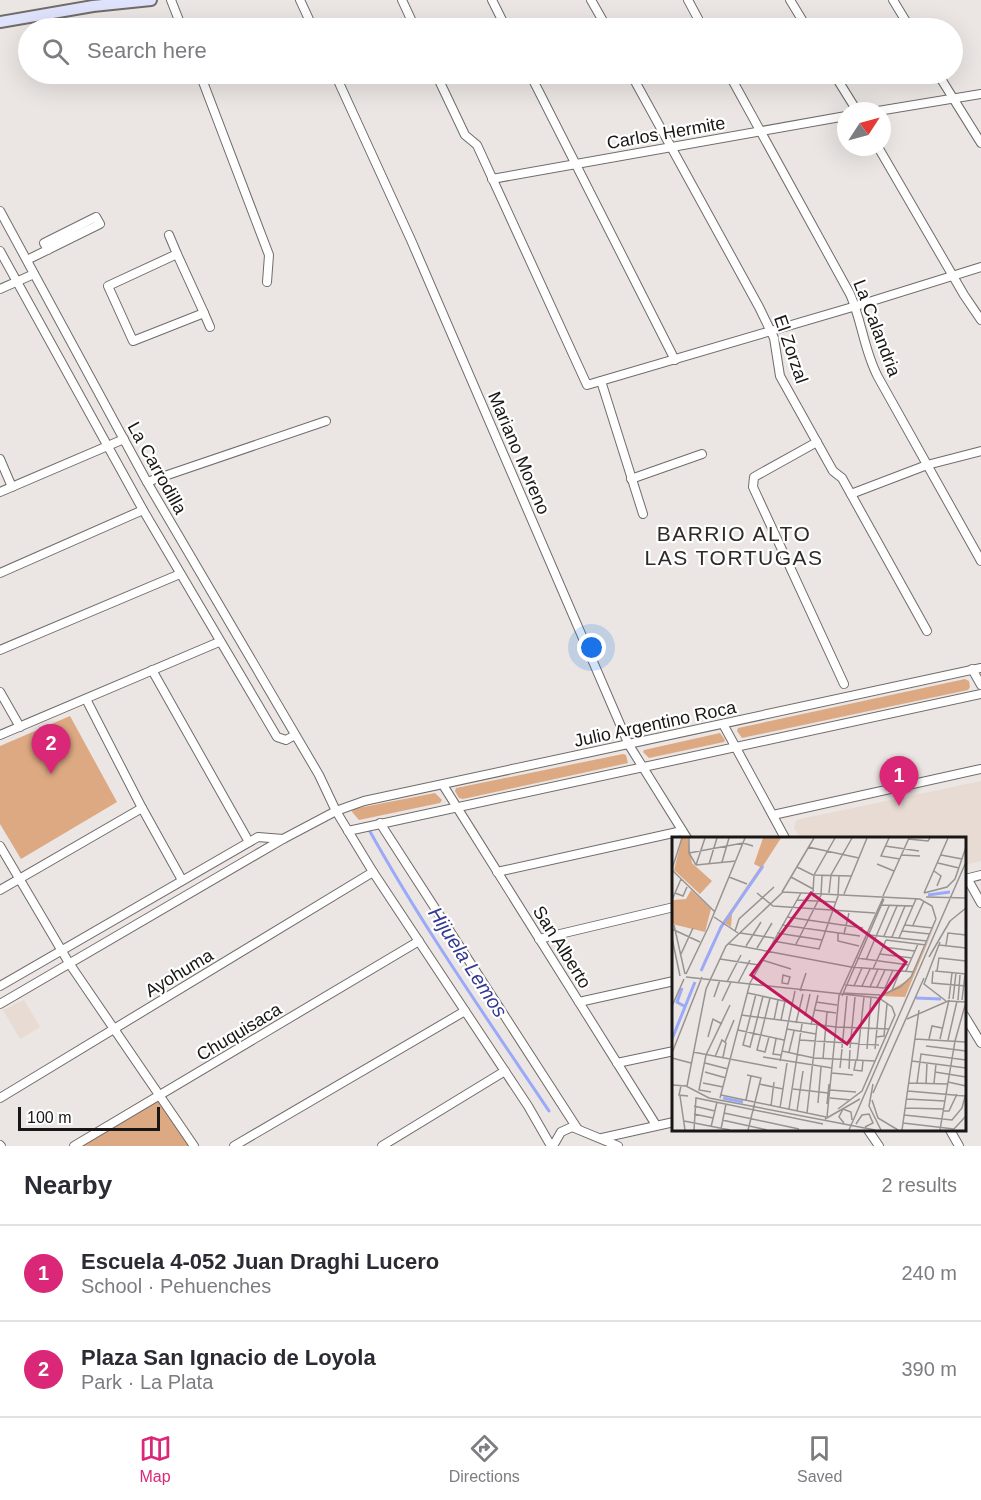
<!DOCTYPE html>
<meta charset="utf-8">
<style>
:root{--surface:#fff;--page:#f2f2f3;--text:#2b2b33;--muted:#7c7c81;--line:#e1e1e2;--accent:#db2777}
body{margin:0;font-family:Helvetica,sans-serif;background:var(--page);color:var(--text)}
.compass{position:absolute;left:837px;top:102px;width:54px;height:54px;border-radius:50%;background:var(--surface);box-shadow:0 6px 24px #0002;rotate:54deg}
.scale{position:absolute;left:18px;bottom:15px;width:142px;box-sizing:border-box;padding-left:6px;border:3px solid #191716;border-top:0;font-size:16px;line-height:21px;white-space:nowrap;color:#191716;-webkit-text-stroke:4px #fff;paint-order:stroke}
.you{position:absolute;left:592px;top:648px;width:21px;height:21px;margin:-15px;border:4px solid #fff;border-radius:50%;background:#1a73e8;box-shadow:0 0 0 9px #1a73e833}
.badge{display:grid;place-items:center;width:39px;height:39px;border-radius:50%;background:var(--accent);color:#fff;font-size:20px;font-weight:700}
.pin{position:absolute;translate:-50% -50px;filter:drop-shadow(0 2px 3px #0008)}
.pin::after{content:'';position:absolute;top:32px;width:21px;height:18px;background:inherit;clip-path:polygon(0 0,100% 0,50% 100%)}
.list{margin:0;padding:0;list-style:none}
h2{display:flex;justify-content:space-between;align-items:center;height:78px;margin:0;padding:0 24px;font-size:26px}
h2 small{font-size:20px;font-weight:400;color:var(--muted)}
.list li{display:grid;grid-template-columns:39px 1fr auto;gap:18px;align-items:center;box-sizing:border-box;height:96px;padding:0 24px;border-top:2px solid var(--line)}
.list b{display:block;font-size:22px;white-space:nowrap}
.list p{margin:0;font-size:20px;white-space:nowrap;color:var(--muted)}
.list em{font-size:20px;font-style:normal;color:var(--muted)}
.icon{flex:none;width:33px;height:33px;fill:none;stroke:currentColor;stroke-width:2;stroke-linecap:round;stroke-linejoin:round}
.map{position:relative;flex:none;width:981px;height:1146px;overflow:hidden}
.search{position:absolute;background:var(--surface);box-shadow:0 6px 24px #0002;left:18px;right:18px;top:18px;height:66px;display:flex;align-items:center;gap:15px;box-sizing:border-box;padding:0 21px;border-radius:33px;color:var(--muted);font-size:22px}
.sheet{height:270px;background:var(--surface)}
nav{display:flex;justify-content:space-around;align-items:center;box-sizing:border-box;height:84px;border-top:2px solid var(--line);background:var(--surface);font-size:16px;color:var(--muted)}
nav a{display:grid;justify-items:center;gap:3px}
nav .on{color:var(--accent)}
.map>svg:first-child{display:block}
.built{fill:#e7dbd3}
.green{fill:#dda983}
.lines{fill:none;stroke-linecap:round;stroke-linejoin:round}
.stream{stroke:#9aa9f8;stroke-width:3}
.street-casing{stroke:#706c69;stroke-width:10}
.secondary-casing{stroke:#706c69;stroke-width:14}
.street{stroke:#fff;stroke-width:8}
.secondary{stroke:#dfe3fc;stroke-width:10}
.labels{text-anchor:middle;stroke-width:4.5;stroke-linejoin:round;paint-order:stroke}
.street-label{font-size:18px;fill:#191716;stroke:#fff}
.water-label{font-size:20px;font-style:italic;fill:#343993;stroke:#fff}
.quarter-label{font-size:21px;letter-spacing:1.5px;fill:#2d2a27;stroke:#fff}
.inset-river{fill:none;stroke:#9aa9f8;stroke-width:3}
.inset-road{fill:none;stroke:#979391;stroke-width:1.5}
.view{fill:#c2185b;fill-opacity:0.15;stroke:#c2185b;stroke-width:3}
.inset-edge{fill:none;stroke:#191716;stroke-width:3}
</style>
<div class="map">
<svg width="981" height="1146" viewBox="0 0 981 1146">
<rect width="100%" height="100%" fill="#ebe6e3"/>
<g class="built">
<polygon points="981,781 981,861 965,865 964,838 800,838 794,828 796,820"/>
<polygon points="24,1000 40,1027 20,1039 3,1010"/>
</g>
<g class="green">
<polygon points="965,679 969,681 970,687 968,690 742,738 737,731 738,728"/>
<polygon points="70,716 117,802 21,859 0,824 0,746"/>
<polygon points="720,733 725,740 724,742 649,758 643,752 644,750"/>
<polygon points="623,754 626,755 628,763 463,799 459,798 455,791 456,788"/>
<polygon points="435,793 442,800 440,803 359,820 352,812 353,809"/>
<polygon points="161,1096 194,1146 74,1146"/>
</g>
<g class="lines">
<path class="stream" d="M368 828C423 927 486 1017 549 1111"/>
<g class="street-casing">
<g id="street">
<polyline points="171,0 182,28"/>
<polyline points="300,0 313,28"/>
<polyline points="402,0 415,28"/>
<polyline points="492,0 506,28"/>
<polyline points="591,0 607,28"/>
<polyline points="688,0 703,28"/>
<polyline points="790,0 807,28"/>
<polyline points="893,0 910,28"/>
<polyline points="200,74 269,255 267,282"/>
<polyline points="335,74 411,240 629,745 687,838"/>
<polyline points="436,74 465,135 477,145 587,385 856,306 981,267"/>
<polyline points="530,74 675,360"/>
<polyline points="631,74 759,307 774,338 780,376 833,471 842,478 927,631"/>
<path d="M729 74 850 294C862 321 864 351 878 377L981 561"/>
<polyline points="834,74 857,111"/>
<polyline points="938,74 981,143"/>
<polyline points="878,111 981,94"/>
<polyline points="878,147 964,295 981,320"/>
<polyline points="492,179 846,116"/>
<polyline points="0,211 147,482 319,775 336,811 373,872 528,1106 551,1146"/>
<polyline points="169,235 177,254"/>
<polyline points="0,251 143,510 277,737 286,740 295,735"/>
<polygon points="177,254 204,313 133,341 108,286"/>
<polyline points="27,260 100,224 96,217 44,243 48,250"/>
<polyline points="0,289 34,274"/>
<polyline points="204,313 210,327"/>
<polyline points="601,381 643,514"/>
<polyline points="817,442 754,477 753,487 844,684"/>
<polyline points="0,459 12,487"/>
<polyline points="631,479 702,454"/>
<polyline points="147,482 326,421"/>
<polyline points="0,492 124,439"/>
<polyline points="851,494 927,465 981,451"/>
<polyline points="0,573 143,510"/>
<polyline points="0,650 180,574"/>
<polyline points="972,669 981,685"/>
<polyline points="152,670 249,842"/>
<polyline points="0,692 20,727"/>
<polyline points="86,699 142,808 182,880"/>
<polyline points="723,724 785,838"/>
<polyline points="0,735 219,642"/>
<polyline points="443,785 656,1125"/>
<polyline points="773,815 981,769"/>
<polyline points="380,823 577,1128"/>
<polyline points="348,831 981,694"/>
<polyline points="0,846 69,963 194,1146"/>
<polyline points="497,872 682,831"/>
<polyline points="967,878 981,903"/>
<polyline points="965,879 981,875"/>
<polyline points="0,890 142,808"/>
<polyline points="539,939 674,907"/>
<polyline points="0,986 258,837 283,839"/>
<polyline points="579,1002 674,981"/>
<polyline points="0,1004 283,839 336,811 364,801 981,668"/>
<polyline points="964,1015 981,1043"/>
<polyline points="617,1063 674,1051"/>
<polyline points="0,1098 373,872"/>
<polyline points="868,1130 879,1146"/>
<polyline points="950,1130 959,1146"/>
<polyline points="602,1138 674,1122"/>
<polyline points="0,1145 1,1146"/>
<polyline points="74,1146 419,941"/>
<polyline points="234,1146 465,1011"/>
<polyline points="382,1146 505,1071"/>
<polyline points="553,1146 561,1132 572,1127 618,1146"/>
</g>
</g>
<g class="secondary-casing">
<polyline id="secondary" points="0,22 93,6 151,0"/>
</g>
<use href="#street" class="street"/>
<use href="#secondary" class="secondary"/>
</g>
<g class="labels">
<g class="street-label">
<text transform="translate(666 133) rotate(-10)" y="6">Carlos Hermite</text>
<text transform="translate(877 328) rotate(69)" y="6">La Calandria</text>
<text transform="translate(791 349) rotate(71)" y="6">El Zorzal</text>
<text transform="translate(519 453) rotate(67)" y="6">Mariano Moreno</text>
<text transform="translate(157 468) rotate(61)" y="6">La Carrodilla</text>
<text transform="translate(655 724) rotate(-12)" y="6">Julio Argentino Roca</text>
<text transform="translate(562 947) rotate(58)" y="6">San Alberto</text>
<text transform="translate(179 973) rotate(-31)" y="6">Ayohuma</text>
<text transform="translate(239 1032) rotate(-31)" y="6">Chuquisaca</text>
</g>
<g class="water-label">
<text transform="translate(468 962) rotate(57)" y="7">Hijuela Lemos</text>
</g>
<g class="quarter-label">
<text x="734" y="541">BARRIO ALTO<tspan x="734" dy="24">LAS TORTUGAS</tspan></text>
</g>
</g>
<g transform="translate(672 837)">
<rect width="294" height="294" fill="#ebe6e3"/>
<path d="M10 1H16L20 26 40 44 28 57 2 33ZM91 1H109L60 77 59 90 53 86 29 130 50 86 88 30 82 27ZM19 53 39 72 33 95 0 87 1 63 14 62ZM263 88 233 160 208 159 238 142Z" fill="#dda983"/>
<path class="inset-river" d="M256 58 278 55M29 134 49 90 91 29M10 151 5 165 12 169M244 161 269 162M0 202 23 145M51 261 71 265"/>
<path class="inset-road" d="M17 1V16L24 28M217 1 209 19 228 22M236 2 256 4 258 1M213 9 247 14M136 10 187 21M17 16 71 6 81 9M229 18 248 19M269 18 290 22M50 25 57 1M266 26 287 31M37 27 45 1M205 27 222 34M24 28 64 24M24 28 33 1M125 30 141 38 179 39M0 32 10 1M0 33 43 75M262 34 269 39 265 49M57 40 75 47M119 40 141 52M283 42 294 10M110 55 142 1M141 55 142 38 163 1M3 56 11 59 15 50M85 56 101 69 203 76M157 56 159 38 180 1M252 56 276 1M252 56 275 50 283 42M172 57 195 1M211 59 237 1M254 60 294 61M0 63 9 42M125 63 163 65M209 68 241 69M42 80 66 96M115 80 191 91M278 84 294 71M2 88 13 137M110 88 188 99M233 88 261 91M241 88 252 64M36 91 73 1M0 92 28 105M63 94 67 82 102 50M230 94 258 97M68 96 102 101M105 96 150 103M166 96V104L187 109M172 97 177 76M197 98 255 104M212 99 225 69M220 100 233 69M0 101 8 139M227 101 244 62M214 103 254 108M101 104 147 112 166 59 167 39M268 105 252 147 274 164M57 107 179 130 242 135M124 107 149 58 150 39M267 108 294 111M274 108 276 96 294 98M74 109 89 85M211 110 243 114M85 111 100 86M9 117 21 91M208 117 240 121M257 120 278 84M185 121 237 128M48 122 87 128M90 123 119 132M194 123 217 69M201 132 214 103M234 134 246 107M261 134 260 146 294 149M263 134 294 137M265 134 267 121 294 124M14 137 36 91M111 138 118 140 116 147 110 146ZM14 140 207 161 220 170 223 178 190 254 166 272M55 145 69 118M66 146 78 123M173 148 213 151M182 149 190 131M190 149 198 132M198 150 206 132M205 150 213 133M213 151 221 133M220 153 228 134M128 154 134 136M76 156 121 166M171 156 208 158M84 157 71 208 78 210 91 159M170 159 212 62M42 160 48 143M277 162 280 136M281 162 284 136M286 163 288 138M290 163 293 138M50 164 59 145M144 165 165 168M0 169 12 142M143 173 164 176M69 178 164 190 217 192M133 179 138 157M235 182 276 164 294 165M102 183 106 163M109 183 113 164M124 186 131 157M139 188 146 158M115 192 144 197M66 193 112 203M36 200 41 182 50 187M97 200 93 215 85 213 98 161M204 200 212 199 215 167M104 202 101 217 109 218M243 202 294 205M257 202 260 189 270 191M268 202 277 163M128 203 207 208M276 203 285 164M53 205 62 183M254 209 294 214M170 211 175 159M178 211 183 160M195 212 199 160M203 212 208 159 228 150 239 140 264 82M110 214 142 221 203 224M21 215 105 231M117 215 122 194M0 216 30 140M43 220 50 203 54 206 51 220M91 220 160 231M0 221 19 226M151 222 155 175M184 223 182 233 190 234 191 224M108 224 123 154M185 224 192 160M240 224 294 231M33 226 56 232M168 231 170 212M177 232 178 213M33 235 54 241M263 235 294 240M160 236 181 238M75 238 89 241 76 293M276 245 294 249M31 246 51 250M237 246 276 247M245 246 249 217 294 223M262 246 264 227M87 247 111 252M201 247 197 269 209 293M254 247 255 226M0 248 14 249 37 261 203 293M9 249 7 258 16 259M15 249 34 152 54 109 111 55 248 62 260 69 264 82M121 252 156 256M158 253 184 255M236 254 293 259M39 255 27 253 34 218 58 168M201 256 252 141M49 258 154 280M8 259 13 293M48 261 78 146 129 56M158 261 179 263M235 262 273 264M74 263 79 239M200 263 206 281 226 293M146 266 149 230M155 267 157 247M22 269 43 274M99 269 102 245M108 271 115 226M233 271 272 272M117 272 130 187M125 274 131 234M272 274H277L285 257M52 276 127 292M135 276 145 188M22 277 41 281M232 278 280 283 290 271 294 256M155 280 167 159 211 61M153 282 188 262M50 283 95 293M12 284 58 293M172 286 167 280 171 272 179 275 180 283M231 286 282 292 294 279M184 287 190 278 197 277 201 286 193 290M39 290 45 265M49 292 54 267M22 293 24 261 151 287M177 293 294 25M230 293 247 173M268 293 283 204 294 165"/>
<path class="view" d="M139 56 234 125 175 207 79 138Z"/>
<rect width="294" height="294" class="inset-edge"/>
</g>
</svg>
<svg class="compass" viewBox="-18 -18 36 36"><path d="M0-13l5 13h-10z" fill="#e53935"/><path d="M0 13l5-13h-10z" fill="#7c7c81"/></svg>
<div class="scale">100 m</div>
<div class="you"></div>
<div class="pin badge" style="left:899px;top:806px">1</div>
<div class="pin badge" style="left:51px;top:774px">2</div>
<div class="search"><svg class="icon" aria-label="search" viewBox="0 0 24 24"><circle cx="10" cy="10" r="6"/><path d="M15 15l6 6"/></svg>Search here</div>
</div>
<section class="sheet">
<h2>Nearby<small>2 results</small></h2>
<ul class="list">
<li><span class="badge">1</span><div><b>Escuela 4-052 Juan Draghi Lucero</b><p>School · Pehuenches</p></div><em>240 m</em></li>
<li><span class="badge">2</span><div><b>Plaza San Ignacio de Loyola</b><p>Park · La Plata</p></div><em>390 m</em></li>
</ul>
</section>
<nav>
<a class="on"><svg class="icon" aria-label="map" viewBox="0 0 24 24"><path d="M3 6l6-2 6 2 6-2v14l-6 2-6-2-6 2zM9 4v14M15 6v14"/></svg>Map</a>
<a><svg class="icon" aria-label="directions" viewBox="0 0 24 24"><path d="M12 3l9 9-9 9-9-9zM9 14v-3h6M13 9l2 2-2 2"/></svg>Directions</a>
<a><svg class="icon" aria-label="saved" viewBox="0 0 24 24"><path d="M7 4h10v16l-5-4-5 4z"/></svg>Saved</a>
</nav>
